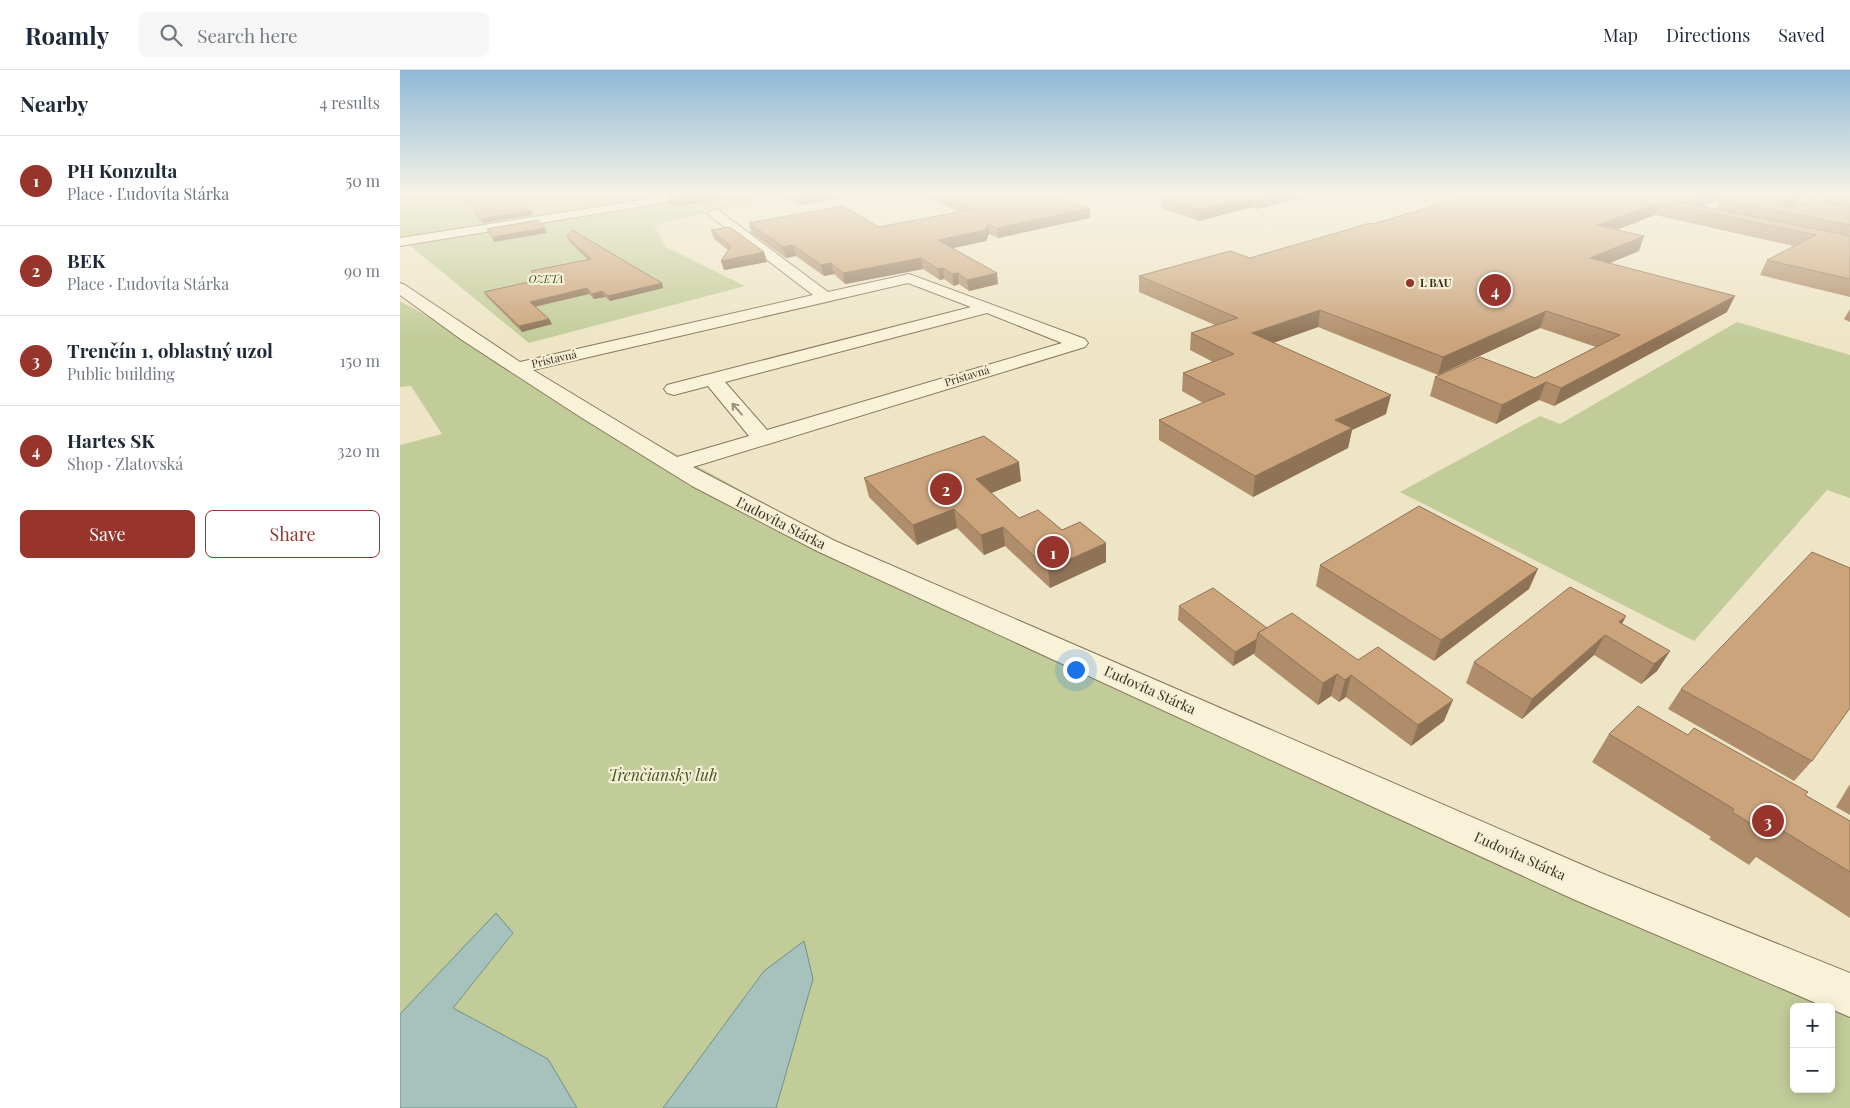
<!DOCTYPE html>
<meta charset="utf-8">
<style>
:root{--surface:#fff;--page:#f6f6f7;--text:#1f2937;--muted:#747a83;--line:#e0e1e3;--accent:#97342c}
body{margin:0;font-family:"Playfair Display",serif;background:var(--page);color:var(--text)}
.controls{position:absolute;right:15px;bottom:15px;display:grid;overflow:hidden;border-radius:8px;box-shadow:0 2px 12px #0003}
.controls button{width:45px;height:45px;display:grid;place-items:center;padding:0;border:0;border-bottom:1px solid var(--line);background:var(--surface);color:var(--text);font:25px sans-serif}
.you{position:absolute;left:675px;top:599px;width:18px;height:18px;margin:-12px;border:4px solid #fff;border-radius:50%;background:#1a73e8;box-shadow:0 0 0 8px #1a73e833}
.badge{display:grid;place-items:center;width:32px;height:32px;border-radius:50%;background:var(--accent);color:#fff;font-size:16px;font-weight:700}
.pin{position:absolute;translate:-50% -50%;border:2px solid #fff;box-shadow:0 1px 5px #0006}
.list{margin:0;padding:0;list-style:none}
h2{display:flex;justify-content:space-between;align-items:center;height:65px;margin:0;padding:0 20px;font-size:21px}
h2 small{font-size:16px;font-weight:400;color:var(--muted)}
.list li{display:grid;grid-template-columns:32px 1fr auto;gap:15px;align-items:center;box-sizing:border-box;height:90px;padding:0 20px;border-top:1px solid var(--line)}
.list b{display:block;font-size:19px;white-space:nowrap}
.list p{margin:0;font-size:16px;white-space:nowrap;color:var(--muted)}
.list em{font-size:16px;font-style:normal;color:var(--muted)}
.actions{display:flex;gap:10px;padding:15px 20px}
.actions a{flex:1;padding:11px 0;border:1px solid var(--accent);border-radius:8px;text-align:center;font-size:18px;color:var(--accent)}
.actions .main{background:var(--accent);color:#fff}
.icon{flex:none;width:28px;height:28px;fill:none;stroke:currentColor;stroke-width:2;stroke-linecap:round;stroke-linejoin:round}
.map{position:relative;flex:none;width:1450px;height:1038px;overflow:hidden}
header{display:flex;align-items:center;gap:30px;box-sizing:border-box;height:70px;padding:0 25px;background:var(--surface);border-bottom:1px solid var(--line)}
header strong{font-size:24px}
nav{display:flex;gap:28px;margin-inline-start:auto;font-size:18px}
.search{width:350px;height:45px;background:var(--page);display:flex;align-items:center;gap:12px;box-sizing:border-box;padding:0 18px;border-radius:8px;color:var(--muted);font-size:19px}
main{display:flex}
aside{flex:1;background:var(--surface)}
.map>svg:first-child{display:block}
.green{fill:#c2cc99;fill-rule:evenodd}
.water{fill:#a7c1bc;stroke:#6e908a}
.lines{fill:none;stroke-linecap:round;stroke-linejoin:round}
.street-casing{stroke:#89775c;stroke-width:2}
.street{fill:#f8f2d9;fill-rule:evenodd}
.wall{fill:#af8d6b}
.shaded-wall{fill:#8e7357}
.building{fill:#cba47c;stroke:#8e7357}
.oneway{stroke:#98907c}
.poi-dot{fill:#97342c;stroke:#f5efd5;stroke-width:2}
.labels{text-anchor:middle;stroke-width:4.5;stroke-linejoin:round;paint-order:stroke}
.far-park-label{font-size:11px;font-style:italic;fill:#465526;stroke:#f5efd5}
.far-poi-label{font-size:11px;font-weight:bold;fill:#392e1f;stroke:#f5efd5;text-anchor:start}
.far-street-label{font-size:11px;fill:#392e1f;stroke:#f5efd5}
.street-label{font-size:14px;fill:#392e1f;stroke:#f5efd5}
.near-park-label{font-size:16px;font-style:italic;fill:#465526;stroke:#f5efd5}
</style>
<header>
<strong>Roamly</strong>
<div class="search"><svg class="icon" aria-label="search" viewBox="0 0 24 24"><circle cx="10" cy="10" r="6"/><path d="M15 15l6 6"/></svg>Search here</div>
<nav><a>Map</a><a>Directions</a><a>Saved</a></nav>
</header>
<main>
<aside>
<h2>Nearby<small>4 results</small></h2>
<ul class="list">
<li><span class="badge">1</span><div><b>PH Konzulta</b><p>Place · Ľudovíta Stárka</p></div><em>50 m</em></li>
<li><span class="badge">2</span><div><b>BEK</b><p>Place · Ľudovíta Stárka</p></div><em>90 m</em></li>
<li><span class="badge">3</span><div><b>Trenčín 1, oblastný uzol</b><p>Public building</p></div><em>150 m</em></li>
<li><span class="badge">4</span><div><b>Hartes SK</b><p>Shop · Zlatovská</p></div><em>320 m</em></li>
</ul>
<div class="actions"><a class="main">Save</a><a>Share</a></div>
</aside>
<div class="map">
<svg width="1450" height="1038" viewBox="0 0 1450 1038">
<rect width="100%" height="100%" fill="#eee5c6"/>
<g class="green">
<polygon points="0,124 283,124 0,168"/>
<polygon points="307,124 348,124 360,131 254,155 266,177 345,216 129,273 8,174"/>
<path d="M0 231 353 427 330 434 497 518 779 647 1450 940V1038H376L413 909 364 901 263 1038H177L148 989 53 938 113 864 0 944V375L42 364 11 316 0 317ZM1394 937H1431V1019H1394Z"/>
<polygon points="1337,252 1450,285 1450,428 1427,420 1294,571 1000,422 1140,346 1160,354"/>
</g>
<g class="water">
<polygon points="96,843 113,863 53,938 148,989 177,1038 0,1038 0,944"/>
<polygon points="404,871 413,909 376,1038 263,1038 364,901"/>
</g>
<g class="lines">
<g class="street-casing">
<g id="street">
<polygon points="281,124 305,124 299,127 0,176 0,168"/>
<polygon points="1336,124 1351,124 1349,126 1299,147 1291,147 1289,144 1291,141"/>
<polygon points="1425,124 1433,124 1435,126 1387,149 1383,150 1377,146 1379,143"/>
<path d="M314 139 318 140 428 222 509 204 685 269 688 273 685 277 293 397 435 471 1201 803 1450 903V947L1431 939V937H1425L1173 829 417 481 292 416 182 348 62 270 0 225V213L5 215 120 292 413 225 310 146 308 143ZM508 213 571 237 267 315 264 319 267 323 274 325 308 316 349 366 277 387 133 300ZM587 243 662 273 367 360 325 312Z"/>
</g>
</g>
<use href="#street" class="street"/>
</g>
<g class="wall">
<polygon points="267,124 356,124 275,137 270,134"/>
<polygon points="380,124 466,124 400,135"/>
<polygon points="520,124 650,124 690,148 598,168 589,164 586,171 552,178 598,214 569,221 559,214 554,216 544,209 540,210 523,199 445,214 434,204 424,206 396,186 386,188 351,163 349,153 479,157 560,142"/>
<polygon points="779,124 919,124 857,139 852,137 799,151 761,138 761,127"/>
<polygon points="1072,124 1332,124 1300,136 1316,139 1320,129 1334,124 1421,124 1414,126 1401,124 1397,134 1388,137 1395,137 1424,132 1428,124 1450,124 1450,227 1360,205 1367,190 1394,176 1255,145 1217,160 1239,181 1210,193 1327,242 1154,336 1139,330 1096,354 1030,326 1035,307 1135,308 1196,277 1140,258 1038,305 918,257 873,273 986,344 952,360 948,378 853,427 759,370 759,350 803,333 782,321 783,303 813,292 790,280 791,263 815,255 739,222 739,206 850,188 973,154"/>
<polygon points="311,160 364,182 367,192 324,200 328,180 314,169"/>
<polygon points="167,167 263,218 210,231 205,227 194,229 189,224 135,237 149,249 152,254 122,262 87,227 84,222 138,210 133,206 131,201 188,190 169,171"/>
<polygon points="1450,239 1450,252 1444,249"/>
<polygon points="464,408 621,411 591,423 619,448 662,460 706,492 650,518 605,476 584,485 557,458 517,475 469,427"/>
<polygon points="920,495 1129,519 1034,591 916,516"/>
<polygon points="779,536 867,558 1044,651 1011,676 946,627 939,632 931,626 918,635 854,585 855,583 833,596 778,550"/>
<polygon points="1226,546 1222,554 1270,581 1257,601 1241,614 1194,585 1122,649 1066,613 1074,592"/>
<polygon points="1281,619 1412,691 1394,711 1268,639"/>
<polygon points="1209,664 1405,725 1450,751 1450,848 1356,787 1349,795 1309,769 1311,767 1192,692"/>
<polygon points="1450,714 1450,745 1436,737"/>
</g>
<g class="shaded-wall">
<polygon points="260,124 272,124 260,125"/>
<polygon points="299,124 356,124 275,137 272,128"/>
<polygon points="411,124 466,124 400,135 398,126"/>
<polygon points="880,124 919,124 857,139 858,129"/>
<polygon points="1303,124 1332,124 1294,138 1299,125"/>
<polygon points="1396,124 1402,124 1397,134 1378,141 1385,128"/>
<polygon points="853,127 852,137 799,151 799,140"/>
<polygon points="1260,132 1255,145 1192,169 1197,155"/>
<polygon points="690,138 690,148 598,168 597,158"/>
<polygon points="131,141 133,145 83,153 80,149"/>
<polygon points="588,154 589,164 586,171 540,181 538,170"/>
<polygon points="145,158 147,163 94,172 92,167"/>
<polygon points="1244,166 1239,181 1185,203 1190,188"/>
<polygon points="393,175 396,186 386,188 383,177"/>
<polygon points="364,182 367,192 324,200 321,191"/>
<polygon points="521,188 523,199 445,214 443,203"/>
<polygon points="431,193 434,204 424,206 421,195"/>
<polygon points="543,198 544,209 540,210 538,199"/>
<polygon points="558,203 559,214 554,216 552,204"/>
<polygon points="597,203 598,214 569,221 567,210"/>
<polygon points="262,213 263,218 210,231 208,226"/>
<polygon points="187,218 189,224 132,237 130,232"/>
<polygon points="202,221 205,227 194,229 192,224"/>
<polygon points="1335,226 1327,242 1154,336 1161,318"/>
<polygon points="920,240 918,257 850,281 852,263"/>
<polygon points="1146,241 1140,258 1038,305 1043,287"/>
<polygon points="149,249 152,254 122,262 119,256"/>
<polygon points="1146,312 1139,330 1096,354 1102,335"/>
<polygon points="991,325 986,344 952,360 948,378 853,427 855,406 935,350"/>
<polygon points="619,392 621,411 579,428 576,409"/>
<polygon points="554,439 557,458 517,475 513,455"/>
<polygon points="603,457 605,476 584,485 581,465"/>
<polygon points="706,473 706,492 650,518 648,499"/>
<polygon points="1138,499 1129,519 1034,591 1041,570"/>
<polygon points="1226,546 1215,566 1219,552"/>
<polygon points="1205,565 1194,585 1122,649 1132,629"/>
<polygon points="857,569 855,583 833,596 835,582"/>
<polygon points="1270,581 1257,601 1241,614 1254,594"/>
<polygon points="937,604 931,626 918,635 923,613"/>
<polygon points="951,605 946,627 939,632 945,610"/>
<polygon points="1053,630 1044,651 1011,676 1018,655"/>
</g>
<g class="building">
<polygon points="65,124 103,124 131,141 80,149"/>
<polygon points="267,124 299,124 272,128"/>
<polygon points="394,124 411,124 398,126"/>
<polygon points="539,124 650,124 690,138 597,158 588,154 585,160 538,170 597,203 567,210 558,203 552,204 543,198 538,199 521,188 443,203 431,193 421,195 393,175 383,177 349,153 443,136 479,157 574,139"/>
<polygon points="779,124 880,124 858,129 853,127 799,140 761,127"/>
<polygon points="1072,124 1241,124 1450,166 1450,209 1367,190 1416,165 1260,132 1197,155 1244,166 1190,188 1335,226 1161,318 1146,312 1102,335 1035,307 1080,287 1135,308 1220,265 1146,241 1043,287 920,240 852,263 991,325 935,350 952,358 855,406 759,350 825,324 783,303 834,284 791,263 838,248 739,206 830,181 850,188 970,153 973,154"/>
<polygon points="1292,124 1303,124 1299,125"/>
<polygon points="1334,124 1396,124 1385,128 1382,134 1386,137 1395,137 1412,130 1450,137 1450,155 1320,129"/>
<polygon points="1437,124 1450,124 1450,126"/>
<polygon points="138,150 145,158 92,167 87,159"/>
<polygon points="330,157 364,182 321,191 331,176 311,160"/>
<polygon points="172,160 262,213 208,226 202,221 192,224 187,218 130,232 149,249 119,256 84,222 142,209 131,201 191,189 167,167"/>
<polygon points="584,366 619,392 576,409 619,448 638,440 662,460 680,452 706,473 648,499 603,457 581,465 554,439 513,455 464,408"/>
<polygon points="1019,436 1138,499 1041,570 920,495"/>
<polygon points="1412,482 1450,498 1450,638 1412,691 1281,619"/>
<polygon points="1170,517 1226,546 1219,552 1270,581 1254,594 1205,565 1132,629 1074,592"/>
<polygon points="813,518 867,558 858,563 857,569 835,582 779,536"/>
<polygon points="892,543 958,590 978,577 1053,630 1018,655 951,605 945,610 937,604 923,613 858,563"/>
<polygon points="1238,636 1288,665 1294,658 1408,722 1405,725 1450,751 1450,802 1380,759 1374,768 1332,742 1334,739 1209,664"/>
</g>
<defs><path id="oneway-shaft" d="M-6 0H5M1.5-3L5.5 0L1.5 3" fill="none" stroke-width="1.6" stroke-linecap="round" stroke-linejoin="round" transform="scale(1.25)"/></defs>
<use class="oneway" href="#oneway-shaft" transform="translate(337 339) rotate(-131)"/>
<linearGradient id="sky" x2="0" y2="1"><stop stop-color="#8eb9d6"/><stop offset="0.46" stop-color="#f7f3e5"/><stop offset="1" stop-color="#f7f3e5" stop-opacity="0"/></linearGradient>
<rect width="1450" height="269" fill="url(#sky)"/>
<circle class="poi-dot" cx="1010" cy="213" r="5"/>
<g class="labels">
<g class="far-park-label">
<text x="146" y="213">OZETA</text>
</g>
<g class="far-poi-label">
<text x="1020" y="217">L BAU</text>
</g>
<g class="far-street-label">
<text transform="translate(154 289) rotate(-13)" y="4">Prístavná</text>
<text transform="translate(567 306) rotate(-17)" y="4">Prístavná</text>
</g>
<g class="street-label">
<text transform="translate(381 453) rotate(27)" y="5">Ľudovíta Stárka</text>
<text transform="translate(750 620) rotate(24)" y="5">Ľudovíta Stárka</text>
<text transform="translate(1120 786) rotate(24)" y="5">Ľudovíta Stárka</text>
</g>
<g class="near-park-label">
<text x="263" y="711">Trenčiansky luh</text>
</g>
</g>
</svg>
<div class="controls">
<button>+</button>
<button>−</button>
</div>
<div class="you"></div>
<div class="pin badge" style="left:653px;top:482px">1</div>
<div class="pin badge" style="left:546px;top:419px">2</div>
<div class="pin badge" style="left:1368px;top:751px">3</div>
<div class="pin badge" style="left:1095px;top:220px">4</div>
</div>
</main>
